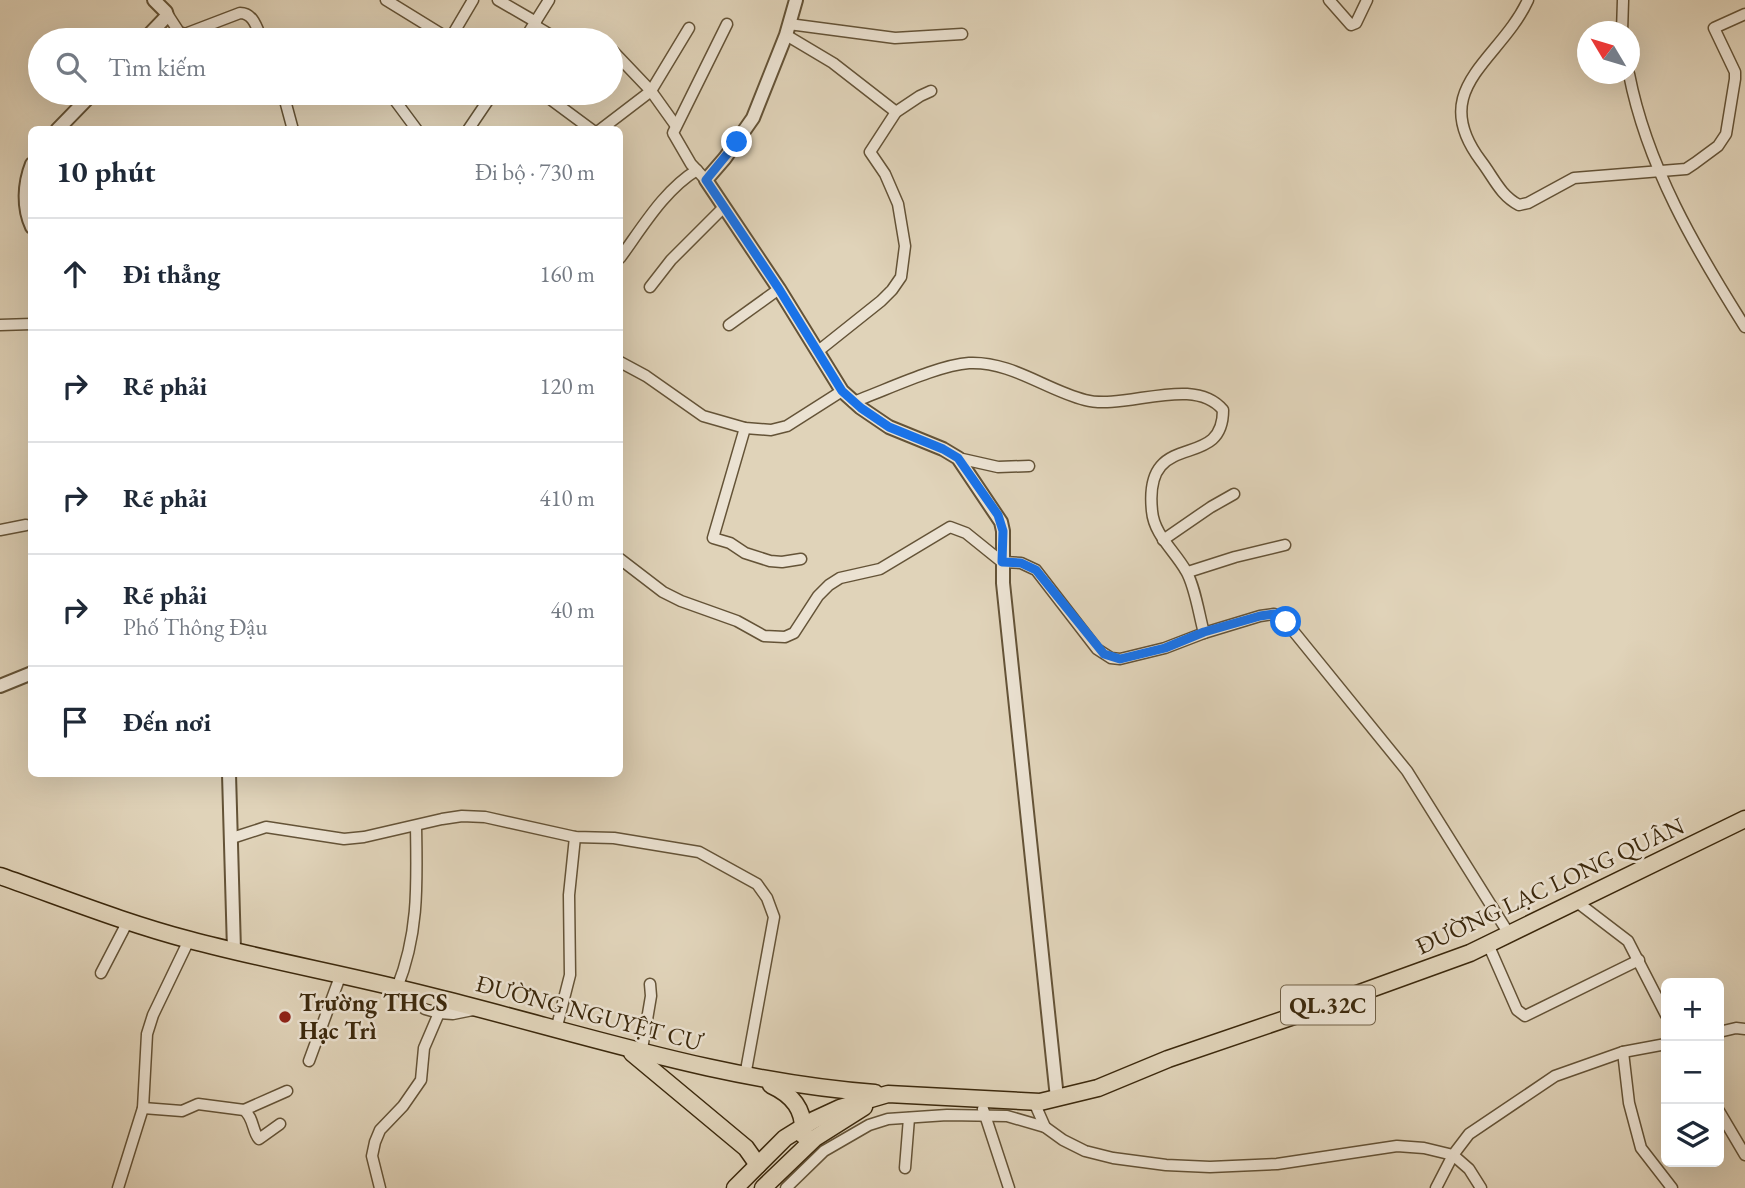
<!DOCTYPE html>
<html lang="vi">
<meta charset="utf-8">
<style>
:root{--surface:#fff;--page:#f2f2f3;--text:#1f2937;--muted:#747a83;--line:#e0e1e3}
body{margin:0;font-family:"EB Garamond",serif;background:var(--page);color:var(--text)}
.controls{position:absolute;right:21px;bottom:21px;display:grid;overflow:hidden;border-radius:10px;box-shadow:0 7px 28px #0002}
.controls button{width:63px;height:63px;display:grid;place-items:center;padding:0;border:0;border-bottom:2px solid var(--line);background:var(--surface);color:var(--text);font:35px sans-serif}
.compass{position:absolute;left:1577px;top:21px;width:63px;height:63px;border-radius:50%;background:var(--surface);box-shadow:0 7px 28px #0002;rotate:308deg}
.stop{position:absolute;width:21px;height:21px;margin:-16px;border:5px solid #1a73e8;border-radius:50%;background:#fff}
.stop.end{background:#1a73e8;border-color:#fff;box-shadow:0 2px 7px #0008}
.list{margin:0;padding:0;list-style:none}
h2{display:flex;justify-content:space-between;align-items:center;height:91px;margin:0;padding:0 28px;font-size:30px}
h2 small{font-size:23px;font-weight:400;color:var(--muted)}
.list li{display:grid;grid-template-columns:46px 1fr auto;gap:21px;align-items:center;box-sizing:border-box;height:112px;padding:0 28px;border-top:2px solid var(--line)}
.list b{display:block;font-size:26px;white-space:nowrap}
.list p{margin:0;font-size:23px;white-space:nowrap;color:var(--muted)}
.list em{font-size:23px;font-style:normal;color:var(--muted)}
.icon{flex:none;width:38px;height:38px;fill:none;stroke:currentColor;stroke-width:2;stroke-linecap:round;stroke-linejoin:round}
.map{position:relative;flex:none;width:1745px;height:1188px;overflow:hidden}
.search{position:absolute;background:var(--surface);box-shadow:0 7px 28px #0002;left:28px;top:28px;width:595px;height:77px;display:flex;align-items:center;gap:18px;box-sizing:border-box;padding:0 24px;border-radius:38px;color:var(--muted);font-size:26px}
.panel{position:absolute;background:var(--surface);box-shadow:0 7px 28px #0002;left:28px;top:126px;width:595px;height:651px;border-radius:10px}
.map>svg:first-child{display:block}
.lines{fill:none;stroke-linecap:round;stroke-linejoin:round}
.minor-casing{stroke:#645337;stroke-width:13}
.tertiary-casing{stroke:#645337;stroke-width:16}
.trunk-casing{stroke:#3b280c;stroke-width:19}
.minor{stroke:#ebe2d2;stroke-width:10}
.tertiary{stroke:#ebe2d2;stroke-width:12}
.trunk{stroke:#e0d3b9;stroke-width:16}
.route{stroke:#1a73e8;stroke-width:9}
.poi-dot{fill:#8f2418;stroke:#ebe2d2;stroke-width:2.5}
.labels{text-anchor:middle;stroke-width:5;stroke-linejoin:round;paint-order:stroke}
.shield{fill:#ebe2d2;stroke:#706047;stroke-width:2}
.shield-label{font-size:23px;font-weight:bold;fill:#3b280c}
.street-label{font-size:24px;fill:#3b280c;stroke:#ebe2d2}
.poi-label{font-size:24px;font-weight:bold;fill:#3b280c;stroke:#ebe2d2;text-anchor:start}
</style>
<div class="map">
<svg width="1745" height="1188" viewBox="0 0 1745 1188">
<rect width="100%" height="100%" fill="#e0d3b9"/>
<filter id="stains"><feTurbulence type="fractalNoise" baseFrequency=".00286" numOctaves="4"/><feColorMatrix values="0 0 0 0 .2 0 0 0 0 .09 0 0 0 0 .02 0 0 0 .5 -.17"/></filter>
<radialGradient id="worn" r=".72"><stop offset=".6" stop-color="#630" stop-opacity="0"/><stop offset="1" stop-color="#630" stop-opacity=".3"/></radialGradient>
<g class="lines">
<g class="minor-casing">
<g id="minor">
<polyline points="386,0 451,40"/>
<polyline points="498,0 536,22"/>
<polyline points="1329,0 1351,25 1356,23 1367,0"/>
<path d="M1528 0C1500 61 1426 88 1481 161 1494 178 1500 195 1519 205L1528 203 1574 178 1686 169 1695 163 1718 146 1726 134 1735 79V72L1714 28 1745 14"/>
<path d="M166 12 179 32 185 34 240 13C254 13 257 29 262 40"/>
<polyline points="789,24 895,38 962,34"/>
<polyline points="534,25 559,40"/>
<polyline points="1622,32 1623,0"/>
<polyline points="786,35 833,63 896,112"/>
<polyline points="450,39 473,0"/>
<polyline points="524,40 549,0"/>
<polyline points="611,49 651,91 676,126"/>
<path d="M1629 74C1647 166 1695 248 1745 327"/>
<polyline points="283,93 293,130"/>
<polyline points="400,93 394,99 417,130"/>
<polyline points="542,93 592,130"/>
<polyline points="557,103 567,93"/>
<polyline points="468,130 493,93"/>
<polyline points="600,130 651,91 689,28"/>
<polyline points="706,180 691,164 673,133 727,24"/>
<path d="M620 258C642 228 664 190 697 170"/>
<polyline points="650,287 671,260 724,207"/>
<polyline points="0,325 32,324"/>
<polyline points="729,325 779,289"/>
<polyline points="817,352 881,301 892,290 901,277 905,246 898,204 885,174 870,152 896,112 920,96 931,91"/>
<polyline points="620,362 646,376 703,416 745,428 771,430 787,426 842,391"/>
<path d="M853 402C884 391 938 365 969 363 1011 361 1046 390 1085 400 1125 411 1193 374 1223 410 1223 474 1143 425 1152 511 1154 535 1175 551 1186 571 1195 586 1199 615 1204 633"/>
<polyline points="745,428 713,538 730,543 745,553 770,561 782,562 801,559"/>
<polyline points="958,458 998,467 1029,466"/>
<polyline points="0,530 26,525"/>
<polyline points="1163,540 1211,507 1234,494"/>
<polyline points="620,559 663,592 681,601 737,621 764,636 785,637 794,633 818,596 829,585 840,578 880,569 950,527 966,533 1002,562 1021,563 1036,570 1097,649 1111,658 1120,659 1165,648 1204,633 1260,616 1274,614 1286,622 1407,771 1509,934"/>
<polyline points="1188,572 1235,557 1285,545"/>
<polyline points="232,838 266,827 344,839 364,837 442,819 462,816 485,817 575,837 614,838 699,852 757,884 767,898 774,917 745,1076"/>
<polyline points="1577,902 1628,941 1666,1015"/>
<polyline points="1488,944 1517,1010 1525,1016 1639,960"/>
<polyline points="101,973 128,921"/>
<polyline points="439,1013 453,1014 473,1010"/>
<polyline points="556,1030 570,975 569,895 575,837"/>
<polyline points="1719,1032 1736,1028 1745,1029"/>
<polyline points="1623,1052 1629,1103 1641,1148 1672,1188"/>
<polyline points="641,1055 651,996 650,984"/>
<polyline points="309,1061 341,974"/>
<polyline points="1034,1102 1045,1127"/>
<path d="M143 1108 182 1111 198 1104 244 1110C254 1118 252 1131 259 1139L280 1124"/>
<polyline points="983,1109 1009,1188"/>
<polyline points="244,1110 287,1091"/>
<polyline points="1719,1111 1745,1155"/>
<polyline points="905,1168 909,1118"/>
<polyline points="118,1188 143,1108 147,1034 153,1015 189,940"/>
<path d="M380 1188 372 1156 375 1142 380 1130 403 1106 421 1080 424 1048 439 1013 425 1009 397 988C419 933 417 884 416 826"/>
<polyline points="786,1188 824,1151 869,1125 888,1119 947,1115 1007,1116 1045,1127 1063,1140 1085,1151 1113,1158 1166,1165 1210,1167 1277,1164 1397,1146 1424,1148 1453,1155 1469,1134 1555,1076 1623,1052 1666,1044"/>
<polyline points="1436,1188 1453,1155 1469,1169 1481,1188"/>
</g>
</g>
<g class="tertiary-casing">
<g id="tertiary">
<polyline points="796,0 786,35 753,118 725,158 706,180 779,289 842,391 861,408 889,427 943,449 958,458 1001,522 1003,531 1003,583 1057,1098"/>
<polyline points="144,40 167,16 166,12 154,0"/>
<polyline points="57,130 93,93"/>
<path d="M32 164C24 184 23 208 32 227"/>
<polyline points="0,686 32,673"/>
<polyline points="229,774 234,950"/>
</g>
</g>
<g class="trunk-casing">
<g id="trunk">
<path d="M0 876C63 898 125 923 190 940 273 962 359 977 442 999 586 1035 726 1082 875 1093"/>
<polyline points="632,1053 746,1148 758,1165"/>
<path d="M771 1085C793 1095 805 1110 803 1135"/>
<polyline points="735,1188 785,1138 814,1120 840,1108 888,1094 1040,1102 1098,1088 1168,1059 1332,1003 1470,953 1745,819"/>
<polyline points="763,1188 815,1138 864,1107"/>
</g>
</g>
<use href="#minor" class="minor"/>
<use href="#tertiary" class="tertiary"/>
<use href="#trunk" class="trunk"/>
</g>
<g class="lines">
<polyline class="route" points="737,142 706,180 779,289 842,391 861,408 889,427 943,449 958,458 998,515 1003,531 1002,562 1021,563 1036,570 1104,654 1120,659 1165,648 1204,632 1260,616 1274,614 1286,622"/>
</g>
<circle class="poi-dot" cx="285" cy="1017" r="7"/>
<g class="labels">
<rect class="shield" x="1281" y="985.5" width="94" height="39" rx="5"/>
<g class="shield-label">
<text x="1328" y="1013">QL.32C</text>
</g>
<g class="street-label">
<text transform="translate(1550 886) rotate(-25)" y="8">ĐƯỜNG LẠC LONG QUÂN</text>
<text transform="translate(589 1013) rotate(15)" y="8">ĐƯỜNG NGUYỆT CƯ</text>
</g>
<g class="poi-label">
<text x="299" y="1011">Trường THCS<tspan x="299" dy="28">Hạc Trì</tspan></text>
</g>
</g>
<rect width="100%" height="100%" filter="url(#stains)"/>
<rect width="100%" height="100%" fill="url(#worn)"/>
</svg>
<div class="controls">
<button>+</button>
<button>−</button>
<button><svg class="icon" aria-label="layers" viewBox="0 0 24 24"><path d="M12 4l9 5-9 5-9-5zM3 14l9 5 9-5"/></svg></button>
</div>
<svg class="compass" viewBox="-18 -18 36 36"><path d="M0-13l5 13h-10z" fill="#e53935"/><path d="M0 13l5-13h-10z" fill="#747a83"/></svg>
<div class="stop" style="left:1286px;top:622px"></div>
<div class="stop end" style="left:737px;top:142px"></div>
<div class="search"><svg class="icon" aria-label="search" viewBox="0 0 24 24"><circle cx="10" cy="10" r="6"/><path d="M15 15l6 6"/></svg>Tìm kiếm</div>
<section class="panel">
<h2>10 phút<small>Đi bộ · 730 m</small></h2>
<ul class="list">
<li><svg class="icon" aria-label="ahead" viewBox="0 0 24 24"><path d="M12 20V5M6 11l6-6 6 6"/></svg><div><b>Đi thẳng</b></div><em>160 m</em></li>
<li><svg class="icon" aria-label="right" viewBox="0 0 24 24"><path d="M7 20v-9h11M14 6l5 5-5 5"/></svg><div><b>Rẽ phải</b></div><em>120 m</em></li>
<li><svg class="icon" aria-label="right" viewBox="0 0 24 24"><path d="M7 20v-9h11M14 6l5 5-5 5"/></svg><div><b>Rẽ phải</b></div><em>410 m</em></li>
<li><svg class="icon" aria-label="right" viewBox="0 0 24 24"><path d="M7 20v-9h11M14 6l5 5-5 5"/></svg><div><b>Rẽ phải</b><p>Phố Thông Đậu</p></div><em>40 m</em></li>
<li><svg class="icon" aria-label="arrive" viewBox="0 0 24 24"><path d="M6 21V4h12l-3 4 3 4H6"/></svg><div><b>Đến nơi</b></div></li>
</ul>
</section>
</div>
